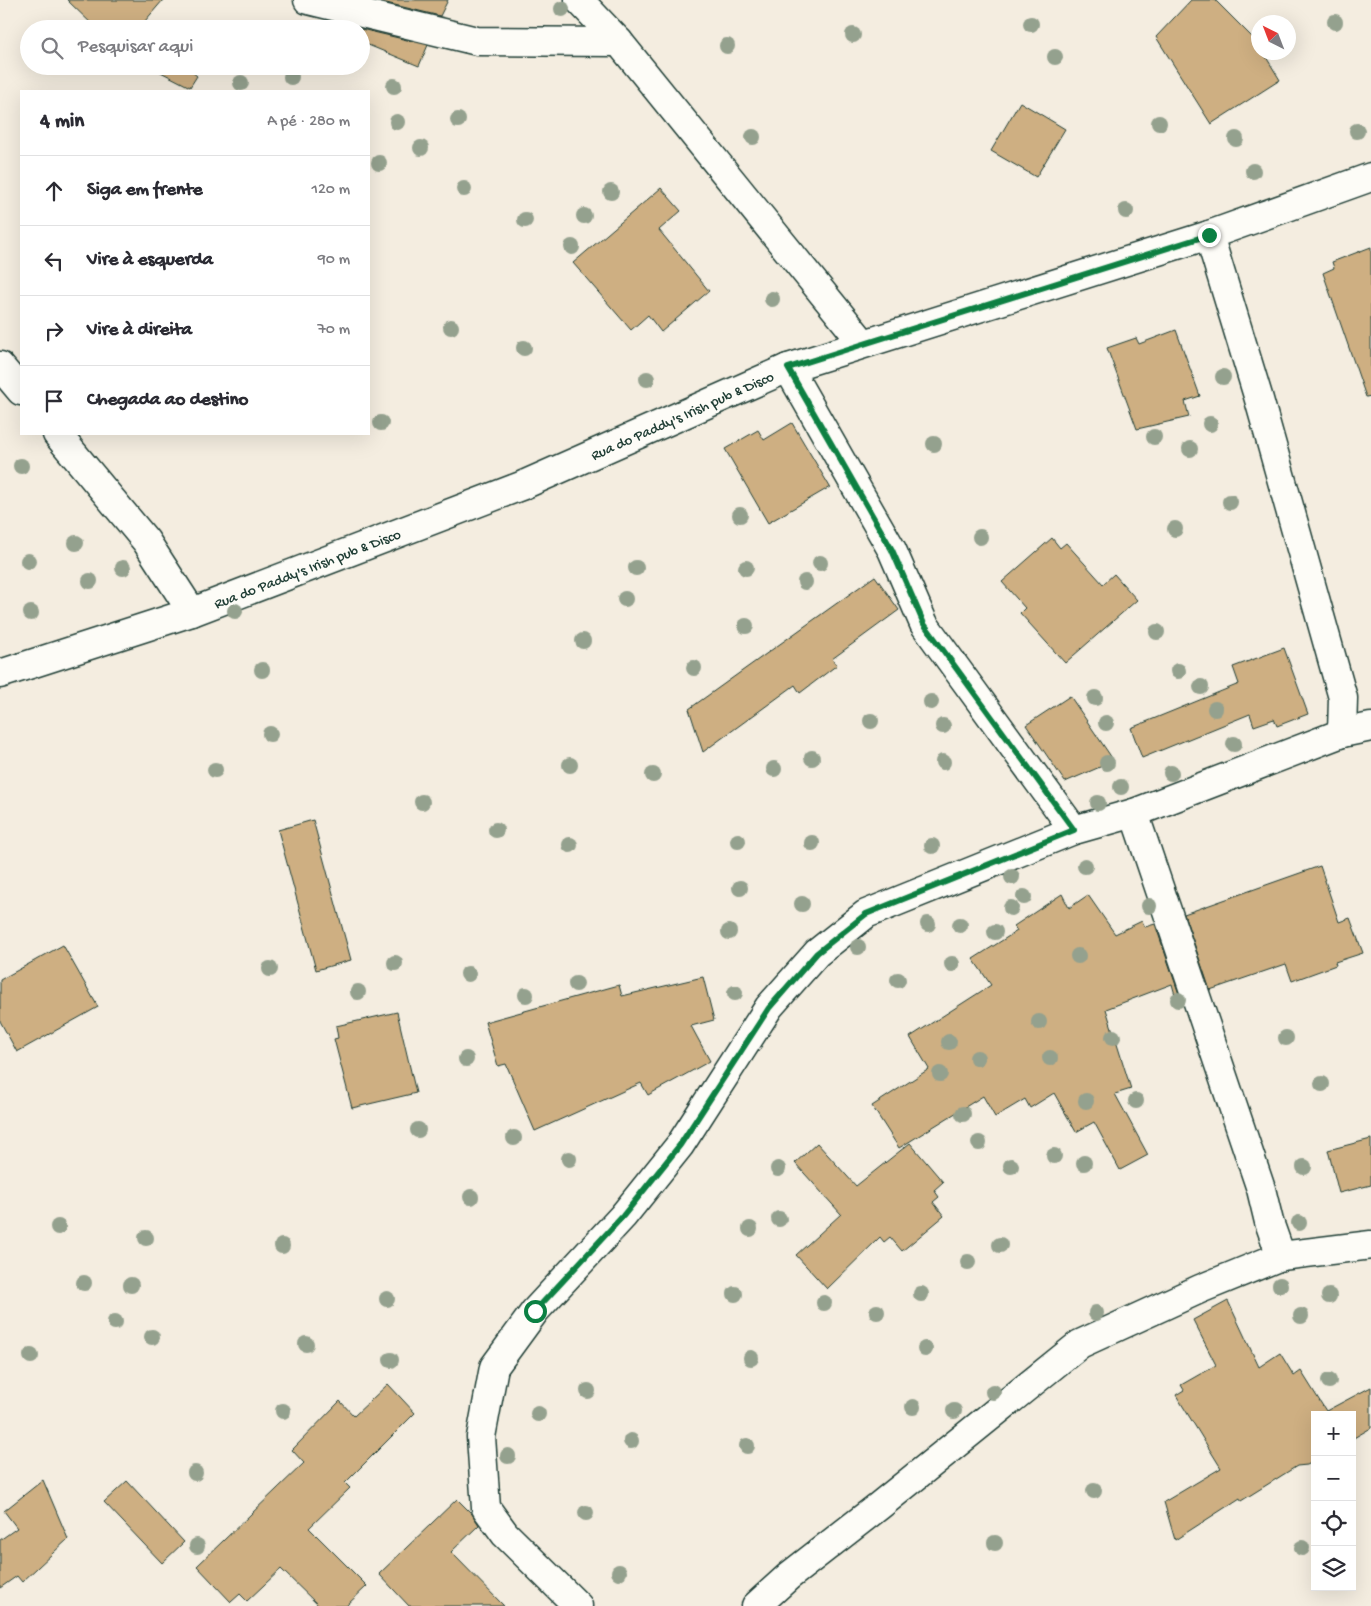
<!DOCTYPE html>
<html lang="pt">
<meta charset="utf-8">
<style>
:root{--surface:#fff;--page:#f7f7f7;--text:#2b2b33;--muted:#7c7c81;--line:#e1e1e2}
body{margin:0;font-family:"Gochi Hand",sans-serif;background:var(--page);color:var(--text)}
.controls{position:absolute;right:15px;bottom:15px;display:grid;overflow:hidden;border-radius:0px;box-shadow:0 5px 20px #0002}
.controls button{width:45px;height:45px;display:grid;place-items:center;padding:0;border:0;border-bottom:1px solid var(--line);background:var(--surface);color:var(--text);font:25px sans-serif}
.compass{position:absolute;left:1251px;top:15px;width:45px;height:45px;border-radius:50%;background:var(--surface);box-shadow:0 5px 20px #0002;rotate:318deg}
.stop{position:absolute;width:15px;height:15px;margin:-11px;border:4px solid #0b8043;border-radius:50%;background:#fff}
.stop.end{background:#0b8043;border-color:#fff;box-shadow:0 1px 5px #0008}
.list{margin:0;padding:0;list-style:none}
h2{display:flex;justify-content:space-between;align-items:center;height:65px;margin:0;padding:0 20px;font-size:21px}
h2 small{font-size:16px;font-weight:400;color:var(--muted)}
.list li{display:grid;grid-template-columns:32px 1fr auto;gap:15px;align-items:center;box-sizing:border-box;height:70px;padding:0 20px;border-top:1px solid var(--line)}
.list b{display:block;font-size:19px;white-space:nowrap}
.list em{font-size:16px;font-style:normal;color:var(--muted)}
.icon{flex:none;width:28px;height:28px;fill:none;stroke:currentColor;stroke-width:2;stroke-linecap:round;stroke-linejoin:round}
.map{position:relative;flex:none;width:1371px;height:1606px;overflow:hidden}
.search{position:absolute;background:var(--surface);box-shadow:0 5px 20px #0002;left:20px;top:20px;width:350px;height:55px;display:flex;align-items:center;gap:12px;box-sizing:border-box;padding:0 18px;border-radius:28px;color:var(--muted);font-size:19px}
.panel{position:absolute;background:var(--surface);box-shadow:0 5px 20px #0002;left:20px;top:90px;width:350px;height:345px;border-radius:0px}
.map>svg:first-child{display:block}
.building{fill:#ceaf82;stroke:#1f3d34}
.lines{fill:none;stroke-linecap:round;stroke-linejoin:round}
.minor-casing{stroke:#1f3d34;stroke-width:31}
.minor{stroke:#fdfcf7;stroke-width:28}
.tree{fill:#94a18e}
.route{stroke:#0b8043;stroke-width:6}
.labels{text-anchor:middle;stroke-width:5;stroke-linejoin:round;paint-order:stroke}
.street-label{font-size:15px;fill:#1f3d34;stroke:#fdfcf7}
</style>
<div class="map">
<svg width="1371" height="1606" viewBox="0 0 1371 1606">
<rect width="100%" height="100%" fill="#f4ede0"/>
<filter id="ink" filterUnits="userSpaceOnUse"><feTurbulence type="fractalNoise" baseFrequency=".02" numOctaves="2"/><feDisplacementMap in="SourceGraphic" scale="10" xChannelSelector="R" yChannelSelector="G"/><feConvolveMatrix kernelMatrix="1 2 1 2 8 2 1 2 1" color-interpolation-filters="sRGB"/></filter>
<g filter="url(#ink)">
<g class="building">
<polygon points="67,0 163,0 139,28 140,29 97,29"/>
<polygon points="374,0 448,0 440,16"/>
<polygon points="1191,0 1215,0 1254,39 1258,45 1258,52 1263,52 1280,80 1211,124 1156,37"/>
<polygon points="333,22 360,29 330,29 327,27"/>
<polygon points="361,29 428,45 419,66 361,42"/>
<polygon points="149,66 185,66 197,76 190,87"/>
<polygon points="1020,102 1065,129 1036,177 991,151"/>
<polygon points="661,188 681,211 659,230 709,291 661,332 648,315 631,330 573,263"/>
<polygon points="1371,247 1371,396 1366,397 1323,273 1334,268 1332,262"/>
<polygon points="1176,330 1200,396 1185,401 1189,417 1137,429 1107,348 1136,338 1139,344"/>
<polygon points="792,423 830,487 768,523 725,449 758,430 764,440"/>
<polygon points="1052,538 1060,548 1066,543 1103,584 1114,574 1137,600 1065,663 1020,613 1025,608 1002,582"/>
<polygon points="875,576 899,610 832,659 837,665 800,693 795,685 703,752 689,709"/>
<polygon points="1284,648 1308,714 1277,726 1274,719 1254,726 1250,714 1142,758 1131,728 1239,684 1233,667"/>
<polygon points="1070,696 1114,761 1065,782 1026,725"/>
<polygon points="313,820 351,960 316,970 278,830"/>
<polygon points="1320,866 1339,922 1350,918 1363,953 1335,962 1336,965 1292,981 1286,964 1210,990 1184,914"/>
<polygon points="1062,894 1069,908 1088,895 1115,934 1142,921 1145,927 1155,924 1181,1000 1177,1002 1172,984 1106,1009 1131,1089 1115,1094 1148,1155 1120,1170 1094,1122 1076,1132 1054,1093 1030,1108 1025,1099 995,1117 983,1096 899,1148 872,1106 929,1069 910,1037 991,985 973,959 1017,931 1014,926"/>
<polygon points="63,945 98,1007 17,1052 0,1021 0,980"/>
<polygon points="703,977 714,1020 691,1026 710,1061 648,1095 641,1083 535,1131 506,1064 498,1066 485,1022 619,985 622,996"/>
<polygon points="397,1012 416,1093 352,1108 334,1039 338,1038 336,1026"/>
<polygon points="1371,1139 1371,1185 1339,1193 1328,1150"/>
<polygon points="817,1143 856,1186 910,1143 943,1182 934,1190 939,1197 933,1202 944,1216 902,1251 890,1237 884,1242 880,1237 827,1289 796,1255 841,1214 795,1163"/>
<polygon points="1228,1301 1259,1367 1280,1353 1294,1376 1301,1371 1326,1411 1371,1387 1371,1428 1352,1439 1352,1415 1315,1415 1315,1461 1307,1465 1297,1466 1241,1501 1240,1498 1175,1540 1164,1502 1221,1468 1176,1395 1184,1390 1181,1385 1216,1365 1193,1320"/>
<polygon points="388,1384 415,1413 345,1483 350,1488 309,1528 367,1586 346,1606 319,1606 281,1569 247,1601 240,1594 231,1602 197,1566 304,1463 292,1450 340,1401 354,1416"/>
<polygon points="43,1480 68,1539 22,1582 17,1576 0,1588 0,1540 17,1528 4,1511"/>
<polygon points="127,1481 184,1542 162,1563 104,1502"/>
<polygon points="457,1499 472,1514 479,1525 451,1552 504,1606 409,1606 379,1574"/>
</g>
<g class="lines">
<g class="minor-casing">
<g id="minor">
<polyline points="308,0 477,41 619,42"/>
<polyline points="579,0 619,42 863,343"/>
<polyline points="0,366 21,391"/>
<polyline points="788,368 892,550 924,624 1074,830"/>
<polyline points="57,434 146,541 192,612"/>
<polyline points="0,674 192,612 521,486 788,368 1209,235 1371,177"/>
<polyline points="1342,733 1371,727"/>
<polyline points="1281,1256 1371,1245"/>
<polyline points="578,1606 505,1534 486,1508 481,1437 494,1367 535,1311 623,1216 680,1145 769,1007 817,953 866,914 1074,830 1134,813 1342,733 1343,698 1258,396 1209,235"/>
<polyline points="756,1606 789,1576 879,1506 1080,1344 1200,1289 1281,1256 1269,1222 1261,1189 1134,813"/>
</g>
</g>
<use href="#minor" class="minor"/>
</g>
<g class="tree">
<circle cx="562" cy="9" r="8"/>
<circle cx="1335" cy="22" r="8"/>
<circle cx="1031" cy="24" r="8"/>
<circle cx="853" cy="35" r="8"/>
<circle cx="727" cy="46" r="8"/>
<circle cx="1055" cy="57" r="8"/>
<circle cx="291" cy="77" r="8"/>
<circle cx="241" cy="83" r="8"/>
<circle cx="394" cy="86" r="8"/>
<circle cx="458" cy="120" r="8"/>
<circle cx="397" cy="122" r="8"/>
<circle cx="1159" cy="123" r="8"/>
<circle cx="1357" cy="131" r="8"/>
<circle cx="753" cy="137" r="8"/>
<circle cx="1236" cy="139" r="8"/>
<circle cx="421" cy="148" r="8"/>
<circle cx="379" cy="163" r="8"/>
<circle cx="1253" cy="171" r="8"/>
<circle cx="464" cy="189" r="8"/>
<circle cx="611" cy="192" r="8"/>
<circle cx="1126" cy="211" r="8"/>
<circle cx="584" cy="216" r="8"/>
<circle cx="525" cy="220" r="8"/>
<circle cx="572" cy="247" r="8"/>
<circle cx="772" cy="299" r="8"/>
<circle cx="451" cy="327" r="8"/>
<circle cx="524" cy="348" r="8"/>
<circle cx="1223" cy="377" r="8"/>
<circle cx="647" cy="379" r="8"/>
<circle cx="381" cy="423" r="8"/>
<circle cx="1210" cy="424" r="8"/>
<circle cx="1154" cy="437" r="8"/>
<circle cx="934" cy="444" r="8"/>
<circle cx="1190" cy="449" r="8"/>
<circle cx="21" cy="466" r="8"/>
<circle cx="1230" cy="502" r="8"/>
<circle cx="740" cy="515" r="8"/>
<circle cx="1175" cy="529" r="8"/>
<circle cx="980" cy="537" r="8"/>
<circle cx="76" cy="543" r="8"/>
<circle cx="28" cy="561" r="8"/>
<circle cx="820" cy="563" r="8"/>
<circle cx="123" cy="568" r="8"/>
<circle cx="636" cy="568" r="8"/>
<circle cx="746" cy="568" r="8"/>
<circle cx="90" cy="581" r="8"/>
<circle cx="805" cy="582" r="8"/>
<circle cx="625" cy="599" r="8"/>
<circle cx="235" cy="611" r="8"/>
<circle cx="31" cy="613" r="8"/>
<circle cx="746" cy="626" r="8"/>
<circle cx="1157" cy="632" r="8"/>
<circle cx="583" cy="641" r="8"/>
<circle cx="694" cy="668" r="8"/>
<circle cx="262" cy="670" r="8"/>
<circle cx="1178" cy="671" r="8"/>
<circle cx="1201" cy="687" r="8"/>
<circle cx="1095" cy="698" r="8"/>
<circle cx="931" cy="702" r="8"/>
<circle cx="1215" cy="709" r="8"/>
<circle cx="871" cy="721" r="8"/>
<circle cx="1106" cy="723" r="8"/>
<circle cx="943" cy="726" r="8"/>
<circle cx="270" cy="734" r="8"/>
<circle cx="1234" cy="744" r="8"/>
<circle cx="812" cy="758" r="8"/>
<circle cx="943" cy="762" r="8"/>
<circle cx="1107" cy="763" r="8"/>
<circle cx="570" cy="765" r="8"/>
<circle cx="774" cy="769" r="8"/>
<circle cx="215" cy="770" r="8"/>
<circle cx="1171" cy="773" r="8"/>
<circle cx="653" cy="775" r="8"/>
<circle cx="1121" cy="787" r="8"/>
<circle cx="422" cy="802" r="8"/>
<circle cx="1098" cy="803" r="8"/>
<circle cx="496" cy="830" r="8"/>
<circle cx="738" cy="841" r="8"/>
<circle cx="812" cy="843" r="8"/>
<circle cx="570" cy="845" r="8"/>
<circle cx="932" cy="846" r="8"/>
<circle cx="1085" cy="866" r="8"/>
<circle cx="1012" cy="877" r="8"/>
<circle cx="740" cy="888" r="8"/>
<circle cx="1024" cy="897" r="8"/>
<circle cx="802" cy="904" r="8"/>
<circle cx="1149" cy="906" r="8"/>
<circle cx="1011" cy="908" r="8"/>
<circle cx="928" cy="924" r="8"/>
<circle cx="960" cy="925" r="8"/>
<circle cx="729" cy="932" r="8"/>
<circle cx="995" cy="932" r="8"/>
<circle cx="858" cy="947" r="8"/>
<circle cx="1078" cy="956" r="8"/>
<circle cx="395" cy="963" r="8"/>
<circle cx="952" cy="964" r="8"/>
<circle cx="270" cy="969" r="8"/>
<circle cx="468" cy="974" r="8"/>
<circle cx="898" cy="980" r="8"/>
<circle cx="576" cy="984" r="8"/>
<circle cx="358" cy="992" r="8"/>
<circle cx="735" cy="993" r="8"/>
<circle cx="526" cy="995" r="8"/>
<circle cx="1178" cy="1000" r="8"/>
<circle cx="1039" cy="1022" r="8"/>
<circle cx="1113" cy="1037" r="8"/>
<circle cx="1286" cy="1038" r="8"/>
<circle cx="949" cy="1042" r="8"/>
<circle cx="977" cy="1058" r="8"/>
<circle cx="1050" cy="1058" r="8"/>
<circle cx="466" cy="1059" r="8"/>
<circle cx="940" cy="1074" r="8"/>
<circle cx="1322" cy="1084" r="8"/>
<circle cx="1086" cy="1101" r="8"/>
<circle cx="1136" cy="1101" r="8"/>
<circle cx="963" cy="1114" r="8"/>
<circle cx="418" cy="1130" r="8"/>
<circle cx="514" cy="1138" r="8"/>
<circle cx="979" cy="1143" r="8"/>
<circle cx="1054" cy="1156" r="8"/>
<circle cx="569" cy="1159" r="8"/>
<circle cx="1084" cy="1163" r="8"/>
<circle cx="1011" cy="1166" r="8"/>
<circle cx="1304" cy="1167" r="8"/>
<circle cx="778" cy="1169" r="8"/>
<circle cx="471" cy="1197" r="8"/>
<circle cx="779" cy="1219" r="8"/>
<circle cx="1299" cy="1223" r="8"/>
<circle cx="58" cy="1227" r="8"/>
<circle cx="750" cy="1229" r="8"/>
<circle cx="146" cy="1238" r="8"/>
<circle cx="1000" cy="1245" r="8"/>
<circle cx="282" cy="1246" r="8"/>
<circle cx="968" cy="1262" r="8"/>
<circle cx="84" cy="1283" r="8"/>
<circle cx="131" cy="1285" r="8"/>
<circle cx="1280" cy="1285" r="8"/>
<circle cx="735" cy="1294" r="8"/>
<circle cx="921" cy="1294" r="8"/>
<circle cx="1329" cy="1296" r="8"/>
<circle cx="387" cy="1299" r="8"/>
<circle cx="824" cy="1303" r="8"/>
<circle cx="877" cy="1312" r="8"/>
<circle cx="1096" cy="1313" r="8"/>
<circle cx="1301" cy="1316" r="8"/>
<circle cx="115" cy="1322" r="8"/>
<circle cx="152" cy="1337" r="8"/>
<circle cx="306" cy="1344" r="8"/>
<circle cx="925" cy="1349" r="8"/>
<circle cx="31" cy="1356" r="8"/>
<circle cx="751" cy="1358" r="8"/>
<circle cx="391" cy="1360" r="8"/>
<circle cx="1329" cy="1381" r="8"/>
<circle cx="588" cy="1391" r="8"/>
<circle cx="993" cy="1392" r="8"/>
<circle cx="913" cy="1407" r="8"/>
<circle cx="283" cy="1411" r="8"/>
<circle cx="954" cy="1411" r="8"/>
<circle cx="538" cy="1414" r="8"/>
<circle cx="631" cy="1441" r="8"/>
<circle cx="747" cy="1446" r="8"/>
<circle cx="508" cy="1456" r="8"/>
<circle cx="195" cy="1473" r="8"/>
<circle cx="1094" cy="1491" r="8"/>
<circle cx="586" cy="1513" r="8"/>
<circle cx="995" cy="1543" r="8"/>
<circle cx="197" cy="1546" r="8"/>
<circle cx="1302" cy="1548" r="8"/>
<circle cx="619" cy="1572" r="8"/>
</g>
</g>
<g class="lines" filter="url(#ink)">
<polyline class="route" points="535,1311 623,1216 680,1145 769,1008 817,953 866,914 1074,830 924,624 892,550 788,368 1209,235"/>
</g>
<g class="labels">
<g class="street-label">
<text transform="translate(682 415) rotate(-24)" y="5">Rua do Paddy's Irish pub &amp; Disco</text>
<text transform="translate(307 568) rotate(-21)" y="5">Rua do Paddy's Irish pub &amp; Disco</text>
</g>
</g>
</svg>
<div class="controls">
<button>+</button>
<button>−</button>
<button><svg class="icon" aria-label="locate" viewBox="0 0 24 24"><circle cx="12" cy="12" r="6"/><path d="M12 2v4M12 18v4M2 12h4M18 12h4"/></svg></button>
<button><svg class="icon" aria-label="layers" viewBox="0 0 24 24"><path d="M12 4l9 5-9 5-9-5zM3 14l9 5 9-5"/></svg></button>
</div>
<svg class="compass" viewBox="-18 -18 36 36"><path d="M0-13l5 13h-10z" fill="#e53935"/><path d="M0 13l5-13h-10z" fill="#7c7c81"/></svg>
<div class="stop" style="left:535px;top:1311px"></div>
<div class="stop end" style="left:1209px;top:235px"></div>
<div class="search"><svg class="icon" aria-label="search" viewBox="0 0 24 24"><circle cx="10" cy="10" r="6"/><path d="M15 15l6 6"/></svg>Pesquisar aqui</div>
<section class="panel">
<h2>4 min<small>A pé · 280 m</small></h2>
<ul class="list">
<li><svg class="icon" aria-label="ahead" viewBox="0 0 24 24"><path d="M12 20V5M6 11l6-6 6 6"/></svg><div><b>Siga em frente</b></div><em>120 m</em></li>
<li><svg class="icon" aria-label="left" viewBox="0 0 24 24"><path d="M17 20v-9H6M10 6l-5 5 5 5"/></svg><div><b>Vire à esquerda</b></div><em>90 m</em></li>
<li><svg class="icon" aria-label="right" viewBox="0 0 24 24"><path d="M7 20v-9h11M14 6l5 5-5 5"/></svg><div><b>Vire à direita</b></div><em>70 m</em></li>
<li><svg class="icon" aria-label="arrive" viewBox="0 0 24 24"><path d="M6 21V4h12l-3 4 3 4H6"/></svg><div><b>Chegada ao destino</b></div></li>
</ul>
</section>
</div>
